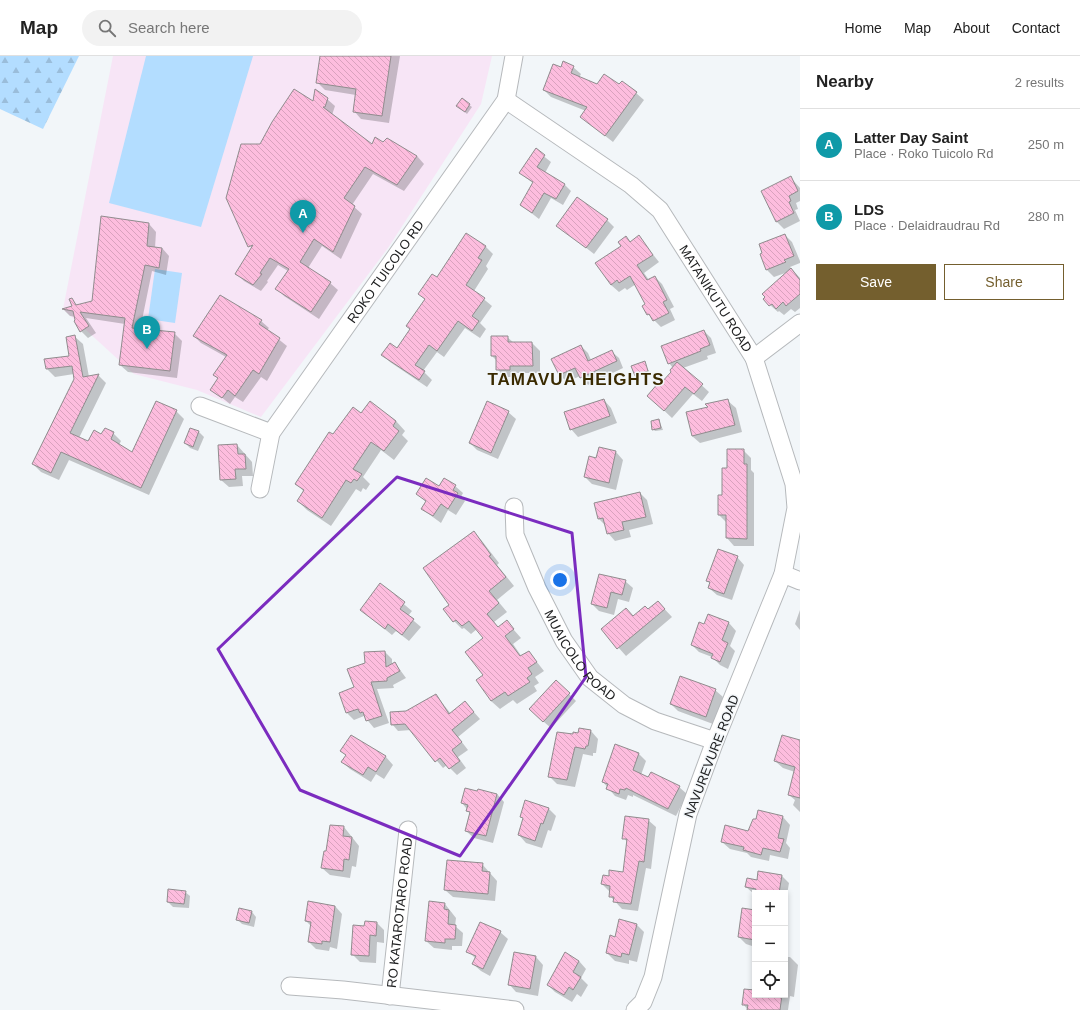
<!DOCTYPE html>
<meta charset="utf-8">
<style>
:root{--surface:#fff;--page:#f2f2f2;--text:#222;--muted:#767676;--line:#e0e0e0;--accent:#745f2e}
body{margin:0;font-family:Helvetica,sans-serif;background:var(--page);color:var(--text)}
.controls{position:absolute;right:12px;bottom:12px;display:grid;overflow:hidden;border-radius:0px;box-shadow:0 2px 6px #0003}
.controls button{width:36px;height:36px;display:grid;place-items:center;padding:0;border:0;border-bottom:1px solid var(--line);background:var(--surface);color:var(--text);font:20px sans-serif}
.you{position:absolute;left:560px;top:524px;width:14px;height:14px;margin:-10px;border:3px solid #fff;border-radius:50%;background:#1a73e8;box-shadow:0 0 0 6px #1a73e833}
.badge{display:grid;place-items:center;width:26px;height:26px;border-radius:50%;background:var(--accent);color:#fff;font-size:13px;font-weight:700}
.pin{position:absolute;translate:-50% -33px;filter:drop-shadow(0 1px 2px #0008)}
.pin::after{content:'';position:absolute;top:21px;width:14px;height:12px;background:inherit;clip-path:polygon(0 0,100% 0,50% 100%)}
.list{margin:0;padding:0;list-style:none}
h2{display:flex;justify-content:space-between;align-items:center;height:52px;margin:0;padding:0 16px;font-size:17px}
h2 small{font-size:13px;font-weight:400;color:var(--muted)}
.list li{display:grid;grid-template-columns:26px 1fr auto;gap:12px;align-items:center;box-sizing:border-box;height:72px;padding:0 16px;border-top:1px solid var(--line)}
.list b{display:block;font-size:15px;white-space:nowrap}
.list p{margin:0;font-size:13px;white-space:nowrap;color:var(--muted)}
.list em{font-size:13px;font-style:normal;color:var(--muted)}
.actions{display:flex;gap:8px;padding:12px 16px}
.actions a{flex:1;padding:9px 0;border:1px solid var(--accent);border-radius:0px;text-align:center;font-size:14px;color:var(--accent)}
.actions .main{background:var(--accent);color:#fff}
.icon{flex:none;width:22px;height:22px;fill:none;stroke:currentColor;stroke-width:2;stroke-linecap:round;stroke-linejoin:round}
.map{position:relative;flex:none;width:800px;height:954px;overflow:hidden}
header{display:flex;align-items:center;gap:24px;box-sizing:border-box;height:56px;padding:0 20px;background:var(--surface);border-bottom:1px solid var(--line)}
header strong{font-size:19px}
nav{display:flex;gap:22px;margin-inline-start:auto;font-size:14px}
.search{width:280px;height:36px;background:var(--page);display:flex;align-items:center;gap:10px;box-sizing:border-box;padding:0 14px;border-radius:22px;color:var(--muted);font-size:15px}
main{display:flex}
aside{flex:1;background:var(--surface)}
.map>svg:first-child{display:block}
.education{fill:#f7e5f6}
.forest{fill:url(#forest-firs)}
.garden{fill:#b3ddff}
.shadow{fill:#0003}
.building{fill:url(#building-back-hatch);stroke:#908c8e}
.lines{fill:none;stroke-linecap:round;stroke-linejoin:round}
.minor-casing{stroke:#b6b9bc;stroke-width:19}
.minor{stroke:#fff;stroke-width:17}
.marked{fill:none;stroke:#7b2cbf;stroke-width:3;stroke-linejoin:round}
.labels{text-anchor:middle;stroke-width:3;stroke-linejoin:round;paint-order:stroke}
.street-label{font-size:13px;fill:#202122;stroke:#f2f6f9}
.district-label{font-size:17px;font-weight:bold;letter-spacing:1px;fill:#3a2a00;stroke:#f2f6f9}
</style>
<header>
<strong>Map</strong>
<div class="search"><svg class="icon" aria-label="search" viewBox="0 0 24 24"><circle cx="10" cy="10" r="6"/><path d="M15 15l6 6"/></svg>Search here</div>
<nav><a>Home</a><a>Map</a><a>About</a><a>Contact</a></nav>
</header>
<main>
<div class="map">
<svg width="800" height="954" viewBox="0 0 800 954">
<defs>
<pattern id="forest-firs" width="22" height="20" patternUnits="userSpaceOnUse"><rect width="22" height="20" fill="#b3ddff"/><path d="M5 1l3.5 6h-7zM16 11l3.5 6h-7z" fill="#9abdda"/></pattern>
<pattern id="building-back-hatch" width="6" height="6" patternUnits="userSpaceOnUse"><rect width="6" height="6" fill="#fdbdde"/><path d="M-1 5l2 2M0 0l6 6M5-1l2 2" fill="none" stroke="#d9a2be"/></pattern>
</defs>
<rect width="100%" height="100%" fill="#f2f6f9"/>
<polygon class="education" points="113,0 492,0 481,48 388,192 261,361 197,334 134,318 63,253"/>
<polygon class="forest" points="0,0 79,0 43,73 0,53"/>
<g class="garden">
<polygon points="146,0 253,0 201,171 109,147"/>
<polygon points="155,213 182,217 175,267 148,263"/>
</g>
<g class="shadow">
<polygon points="321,0 400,0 389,67 361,63 354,55 356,39 325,34 317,26"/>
<polygon points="573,11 581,18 579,22 597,29 620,30 636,37 644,44 613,86 581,61 586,55 551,41 544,34 561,12"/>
<polygon points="327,43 335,50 332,59 372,90 383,88 417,100 424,108 404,135 373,118 352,149 362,158 341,203 322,190 308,212 330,227 338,234 319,263 284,240 277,232 288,215 278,209 267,225 268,226 261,235 244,225 236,217 252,193 227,142 261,89 314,47"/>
<polygon points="462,44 472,51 467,58 460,52"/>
<polygon points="536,94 551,106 545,117 564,128 571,135 563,149 551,142 539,163 521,149 534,128 520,117"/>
<polygon points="791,122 800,132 800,145 796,147 798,153 795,154 800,165 784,173 776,165"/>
<polygon points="607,164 614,171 594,198 557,169"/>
<polygon points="149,168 156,176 155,192 162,192 169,200 166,219 152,215 140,274 174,277 182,285 177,322 128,316 120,309 125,268 86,262 96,277 88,282 81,275 76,261 70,260 64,254 73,251 71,243 78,250 93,245"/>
<polygon points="466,178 486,191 493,198 486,210 488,213 474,235 492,250 480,267 486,273 480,282 465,272 444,301 437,296 423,315 432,324 427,331 390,306 383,299 397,293 411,273 425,244 420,238 437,222"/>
<polygon points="785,179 792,186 800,205 800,207 790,211 800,222 800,252 795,256 791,253 784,259 779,255 778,256 770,249 788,216 774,221 767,214 761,199"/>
<polygon points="639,181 659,206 644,217 649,224 655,221 662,228 674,251 670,253 675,264 661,271 648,258 646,249 636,228 627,234 625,232 619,236 611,229 626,182 631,186"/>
<polygon points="220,240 261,265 269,272 267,274 287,290 267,325 261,321 243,346 235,341 230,348 211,333 219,323 214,319 226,301 201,287 194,280"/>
<polygon points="704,275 711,282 716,297 707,300 708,303 683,312 709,336 702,345 693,338 672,362 656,347 661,329 672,317 673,312 669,307"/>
<polygon points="74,280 83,288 89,321 98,319 106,327 79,382 88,386 113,377 121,385 119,389 133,398 176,355 184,363 149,439 69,404 59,424 41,416 33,408 75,323 74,318 55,321 47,313 71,301"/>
<polygon points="507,281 514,287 532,287 540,295 540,317 517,317 517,321 505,321 497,313 497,305 492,300"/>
<polygon points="581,290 588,297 591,304 611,295 619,302 623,312 588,329 580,320 567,326 560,319"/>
<polygon points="644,307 650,317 638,321 636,319"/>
<polygon points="604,344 611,352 617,367 578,381 571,373"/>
<polygon points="728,345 736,352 742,376 700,387 692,380 709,351"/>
<polygon points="508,356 516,363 498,403 477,394 470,387"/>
<polygon points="659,364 663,374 655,375 653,373"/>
<polygon points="396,365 405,375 402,379 408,385 394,404 381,394 363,421 370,428 366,434 363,432 361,436 356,433 331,470 307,454 298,445 304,436 296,427 333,380"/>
<polygon points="191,373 199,376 204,381 198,395 190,392 185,387"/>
<polygon points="237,389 252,406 253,420 242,420 243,430 229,431 221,424"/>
<polygon points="599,392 616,396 623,404 616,434 592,428 585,421 596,404"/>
<polygon points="743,394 751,402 751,414 754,417 754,490 734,490 727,482 726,466 719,459 728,413"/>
<polygon points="455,430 463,437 461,441 465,445 456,459 448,454 441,467 422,453 426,446 417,438 440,431"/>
<polygon points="640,437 647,444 653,468 629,474 631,481 615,485 608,477 606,470 599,463"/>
<polygon points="474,476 482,485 499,507 497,509 514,530 497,544 507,556 494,566 499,572 507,566 521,582 513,588 522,601 529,596 544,615 535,621 539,627 534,630 537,635 517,648 513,644 500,653 491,645 478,624 485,619 484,582 477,573 471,578 464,572 462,573 454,565 450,549"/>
<polygon points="737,501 744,509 732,544 717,539 709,532 711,528 707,525"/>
<polygon points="625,525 633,532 629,546 618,543 614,559 599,555 592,548"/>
<polygon points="381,529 412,555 408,560 421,571 409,585 396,575 392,579 361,554"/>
<polygon points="658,546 672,561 626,600 602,573 626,553 634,561 648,554"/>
<polygon points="800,554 800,574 795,568"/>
<polygon points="708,560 729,567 736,575 730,590 735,595 728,613 720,609 712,601 699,596 692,589 705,569"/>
<polygon points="385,596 392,603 392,609 395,607 406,622 393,629 394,632 377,633 389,667 374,672 364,660 354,664 347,657 366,608"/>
<polygon points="715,634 723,641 713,668 678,655 671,648"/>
<polygon points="569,638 576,645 551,672 537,660"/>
<polygon points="436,639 451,658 465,646 480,663 458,681 468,694 458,701 466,712 457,719 447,709 443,712 411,674 398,675 392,668 406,656"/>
<polygon points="579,673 591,675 598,683 596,697 593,697 593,700 583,698 575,731 557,728 549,720 573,680 579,678"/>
<polygon points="351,680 386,701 393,709 384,723 376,718 371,726 350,713 342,706 346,700 342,695"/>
<polygon points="800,685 800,756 793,749 795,744 789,739 795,716 783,712 775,705"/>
<polygon points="638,697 646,705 641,719 679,731 687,738 676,760 633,739 633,741 628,739 626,744 615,740 603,726"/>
<polygon points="478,736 497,738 504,746 493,787 474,782 466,775 471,758 462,747"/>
<polygon points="548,752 556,760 551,775 548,774 542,792 526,787 519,779 524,763 521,760"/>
<polygon points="783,761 790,769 786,787 790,792 788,803 770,799 769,805 751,801 747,797 730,793 722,786"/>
<polygon points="648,764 656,771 651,813 646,812 638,855 622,853 610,840 610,836 602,828 624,817 627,786 624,782"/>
<polygon points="344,771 359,790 356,811 352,810 350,822 330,819 322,812 327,796"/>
<polygon points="482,808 497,825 495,845 453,841 445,834"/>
<polygon points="782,820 789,827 785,851 785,837 754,838 746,831 757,825"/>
<polygon points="185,836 190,840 189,852 173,851 168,846"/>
<polygon points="755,843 755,891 746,888 739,881 753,855"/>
<polygon points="309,846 335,850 342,858 337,893 330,891 329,895 316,893 309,886 311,870 306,865"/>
<polygon points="445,848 456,862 455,870 463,877 462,890 452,890 452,894 434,892 426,885"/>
<polygon points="252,856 256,861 254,871 242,868 237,863"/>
<polygon points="377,867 384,874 384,887 377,886 376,907 360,906 352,898 365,871"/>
<polygon points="636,868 644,876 637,906 629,904 629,908 615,905 607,897 616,882"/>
<polygon points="500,876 508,883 490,920 481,915 473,908 476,903 468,895"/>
<polygon points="515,898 536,901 543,909 538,940 516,936 509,928"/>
<polygon points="566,898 579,905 586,913 581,922 588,929 581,941 577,938 572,946 555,936 548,929"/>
<polygon points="785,901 790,901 798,909 794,941 790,940 788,954 748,954 743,948 755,935 755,939 785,939"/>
</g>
<g class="building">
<polygon points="320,0 391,0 382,60 353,56 356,33 316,27"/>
<polygon points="563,5 574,10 571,17 597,28 604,18 619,28 622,25 637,36 605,80 580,61 587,51 543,34 553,8 561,11"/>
<polygon points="294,33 313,45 315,33 328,42 325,51 323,51 372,88 375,81 383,86 387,82 417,100 397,129 365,111 344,142 355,150 333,196 314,183 300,206 331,226 311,256 275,233 289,213 270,202 260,217 262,218 253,229 235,218 253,189 248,191 226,142 241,88 260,88 272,66"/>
<polygon points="462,42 470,48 465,56 456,50"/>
<polygon points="536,92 545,99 537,111 565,128 556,143 544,137 532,157 520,149 533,126 519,117"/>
<polygon points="791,120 798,135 789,140 791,145 789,146 794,157 776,166 761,135"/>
<polygon points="577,141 608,163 586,192 556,170"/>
<polygon points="101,160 149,167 147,190 162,192 159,212 145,209 132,272 175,276 170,315 119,309 125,262 80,256 89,270 80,276 74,265 75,264 73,255 62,253 72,250 69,243 72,242 76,249 92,245"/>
<polygon points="466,177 486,190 478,202 482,204 466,229 485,242 472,260 479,265 472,275 458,265 437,295 429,289 415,309 425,315 419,324 381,299 390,287 397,292 410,273 406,270 425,243 418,238 432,218 437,221"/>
<polygon points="785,178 794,200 784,204 786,206 766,214 760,198 762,197 759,188"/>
<polygon points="639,179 653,199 637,209 647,224 655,220 667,244 663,246 669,257 653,265 649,258 647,259 642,250 645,248 630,220 619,227 617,224 611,229 595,207 621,190 618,186 626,180 630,186"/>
<polygon points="791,212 800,224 800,238 786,250 783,246 776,253 772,248 769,250 763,243 765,241 762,238"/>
<polygon points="220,239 262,264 259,268 280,282 259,318 253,314 235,340 228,334 222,342 210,334 218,322 213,319 227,299 193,280"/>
<polygon points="704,274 710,289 700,293 701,295 668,308 661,290"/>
<polygon points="75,279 83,321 99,318 70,377 88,385 94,374 101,378 105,372 114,376 111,383 132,396 156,345 177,354 141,432 61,396 51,417 32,408 74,323 72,310 46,313 44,303 69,300 66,281"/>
<polygon points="491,280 508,280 508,286 532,286 533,310 510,310 510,314 496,314 496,300 491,300"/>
<polygon points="581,289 588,305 612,294 617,305 580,322 575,312 559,319 551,303"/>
<polygon points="645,305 648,315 635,320 631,310"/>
<polygon points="677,306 703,328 694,338 685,331 664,355 647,340 659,326 661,327 671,316 670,314"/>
<polygon points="604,343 610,360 570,374 564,356"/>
<polygon points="728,343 735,369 692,380 686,356 708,351 705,348"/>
<polygon points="370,345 396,365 393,370 399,375 384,395 371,386 353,413 362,418 357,425 354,423 351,427 346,424 322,462 297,445 304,434 295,428 329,376 333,378 353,351 361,357"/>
<polygon points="487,345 509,355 491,397 469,387"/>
<polygon points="659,363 661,372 652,374 651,365"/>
<polygon points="190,372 199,375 193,391 184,387"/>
<polygon points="237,388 238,398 245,398 246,413 235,413 236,423 220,424 218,389"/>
<polygon points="599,391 616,395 609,427 584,421 589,400 596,402"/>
<polygon points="727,393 744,393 744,408 747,408 747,483 726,482 726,459 718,459 718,439 722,439 722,412 727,412"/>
<polygon points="426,422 439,430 444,422 456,429 453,434 458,437 448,453 441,448 433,460 421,453 426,445 416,438"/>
<polygon points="640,436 646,461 622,466 624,474 607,478 603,462 598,463 594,447"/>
<polygon points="474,475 491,499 489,500 506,521 489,535 499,547 487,558 498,571 507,564 514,573 505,580 520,600 529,595 537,606 528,612 532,618 527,622 530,626 508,640 505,636 491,645 476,624 483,619 465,596 483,582 469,565 462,570 456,564 453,566 443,553 449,549 423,512"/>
<polygon points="718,493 738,500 724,538 708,532 710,526 706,525"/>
<polygon points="599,518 626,524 622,539 611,536 607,552 591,548"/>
<polygon points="380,527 405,546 400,553 414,563 402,579 388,568 385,573 360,554"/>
<polygon points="658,545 665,553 617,593 601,573 626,552 633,560 645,550 648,553"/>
<polygon points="708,558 729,566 722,584 728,587 720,606 711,602 713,598 691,589 699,566 704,568"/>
<polygon points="385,595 386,611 395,606 400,615 387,622 387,625 371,626 382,660 366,665 363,656 360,657 358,653 346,657 339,637 354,631 347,613 365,607 364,596"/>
<polygon points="680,620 716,633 706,661 670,648"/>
<polygon points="556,624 570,637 543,666 529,653"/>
<polygon points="436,638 449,658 465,645 474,656 452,674 462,686 452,694 460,705 449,713 440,702 435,706 405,668 391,669 390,656 406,655"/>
<polygon points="579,672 591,674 588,690 586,690 585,693 575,691 567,724 548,721 557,676 573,678 573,676 578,677"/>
<polygon points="351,679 386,700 376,716 368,711 363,719 341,706 346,699 340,695"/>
<polygon points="782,679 800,684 800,742 788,739 795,711 774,705"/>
<polygon points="615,688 639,697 633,714 648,721 651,716 680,730 668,753 626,732 625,734 620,733 619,738 606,733 608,728 602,726"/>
<polygon points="465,732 477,735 478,733 497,738 486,780 465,775 470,756 466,755 468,749 461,747"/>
<polygon points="525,744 549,752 543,768 541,767 535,785 518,779 523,762 520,761"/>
<polygon points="758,754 783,760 778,782 784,783 780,796 763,792 761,799 743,794 744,791 721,786 725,769 748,775 753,763 756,763"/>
<polygon points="625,760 649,763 644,806 639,805 631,848 613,846 614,841 609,841 610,830 601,828 603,819 609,820 609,814 623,816 627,783 622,783"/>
<polygon points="330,769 344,770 343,780 352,781 349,804 344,803 343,815 321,812 324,795 326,795"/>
<polygon points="447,804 483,807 482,815 490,816 488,838 444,834"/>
<polygon points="758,815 782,819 779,837 755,837 756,833 745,831 747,822 757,824"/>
<polygon points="168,833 186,835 184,848 167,846"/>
<polygon points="308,845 335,850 330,886 322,885 322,888 308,886 311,866 305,865"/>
<polygon points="429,845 445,847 444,853 449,854 448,868 456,869 455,883 445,883 445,887 425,885"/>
<polygon points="239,852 252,855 249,867 236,864"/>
<polygon points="742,852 755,854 755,884 738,881"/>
<polygon points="619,863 637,868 629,899 622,897 621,901 606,897 610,879 615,881"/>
<polygon points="365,865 377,866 376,880 370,879 369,900 351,899 353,869 364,870"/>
<polygon points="480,866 501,875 483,913 472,908 476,900 466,896"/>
<polygon points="514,896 536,900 530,933 508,929"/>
<polygon points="565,896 579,905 573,916 581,921 573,934 569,931 564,939 547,929"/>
<polygon points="744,933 755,934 755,939 782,939 780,954 747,954 748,949 742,949"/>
</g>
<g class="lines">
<g class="minor-casing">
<g id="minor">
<path id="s1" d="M506 44 631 129 660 154 754 302 794 428 796 452 783 518 715 685 688 758 653 921 643 946 635 954"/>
<polyline points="754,302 800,267"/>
<polyline points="200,350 271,377"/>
<path id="s2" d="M260 433 271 377 506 44 514 0"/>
<path id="s3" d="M514 451 515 479 537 532 564 585 590 622 624 649 655 665 715 685"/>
<polyline points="783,518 800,525"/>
<polyline points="290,930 343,934 515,954"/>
<path id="s4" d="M390 940 408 774"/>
</g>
</g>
<use href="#minor" class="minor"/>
</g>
<path class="marked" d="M397 421 572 477 586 621 460 800 300 734 218 593Z"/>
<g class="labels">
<g class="street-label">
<text dy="5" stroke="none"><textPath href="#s2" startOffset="255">ROKO TUICOLO RD</textPath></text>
<text dy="5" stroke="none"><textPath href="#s1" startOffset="294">MATANIKUTU ROAD</textPath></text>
<text dy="5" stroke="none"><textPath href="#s3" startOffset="166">MUAICOLO ROAD</textPath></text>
<text transform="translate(711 700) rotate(-69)" y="5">NAVUREVURE ROAD</text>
<text dy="5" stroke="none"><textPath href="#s4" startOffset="84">RO KATAROTARO ROAD</textPath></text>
</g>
<g class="district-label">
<text x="576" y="329">TAMAVUA HEIGHTS</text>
</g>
</g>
</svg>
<div class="controls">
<button>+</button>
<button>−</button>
<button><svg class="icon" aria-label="locate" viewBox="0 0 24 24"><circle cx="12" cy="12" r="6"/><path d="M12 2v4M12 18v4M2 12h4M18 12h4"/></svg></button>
</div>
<div class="you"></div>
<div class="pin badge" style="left:303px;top:177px;background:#0f9aa8">A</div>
<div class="pin badge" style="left:147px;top:293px;background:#0f9aa8">B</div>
</div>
<aside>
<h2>Nearby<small>2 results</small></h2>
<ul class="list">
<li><span class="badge" style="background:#0f9aa8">A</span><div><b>Latter Day Saint</b><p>Place · Roko Tuicolo Rd</p></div><em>250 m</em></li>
<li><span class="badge" style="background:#0f9aa8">B</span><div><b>LDS</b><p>Place · Delaidraudrau Rd</p></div><em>280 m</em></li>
</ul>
<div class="actions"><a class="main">Save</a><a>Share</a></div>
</aside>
</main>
